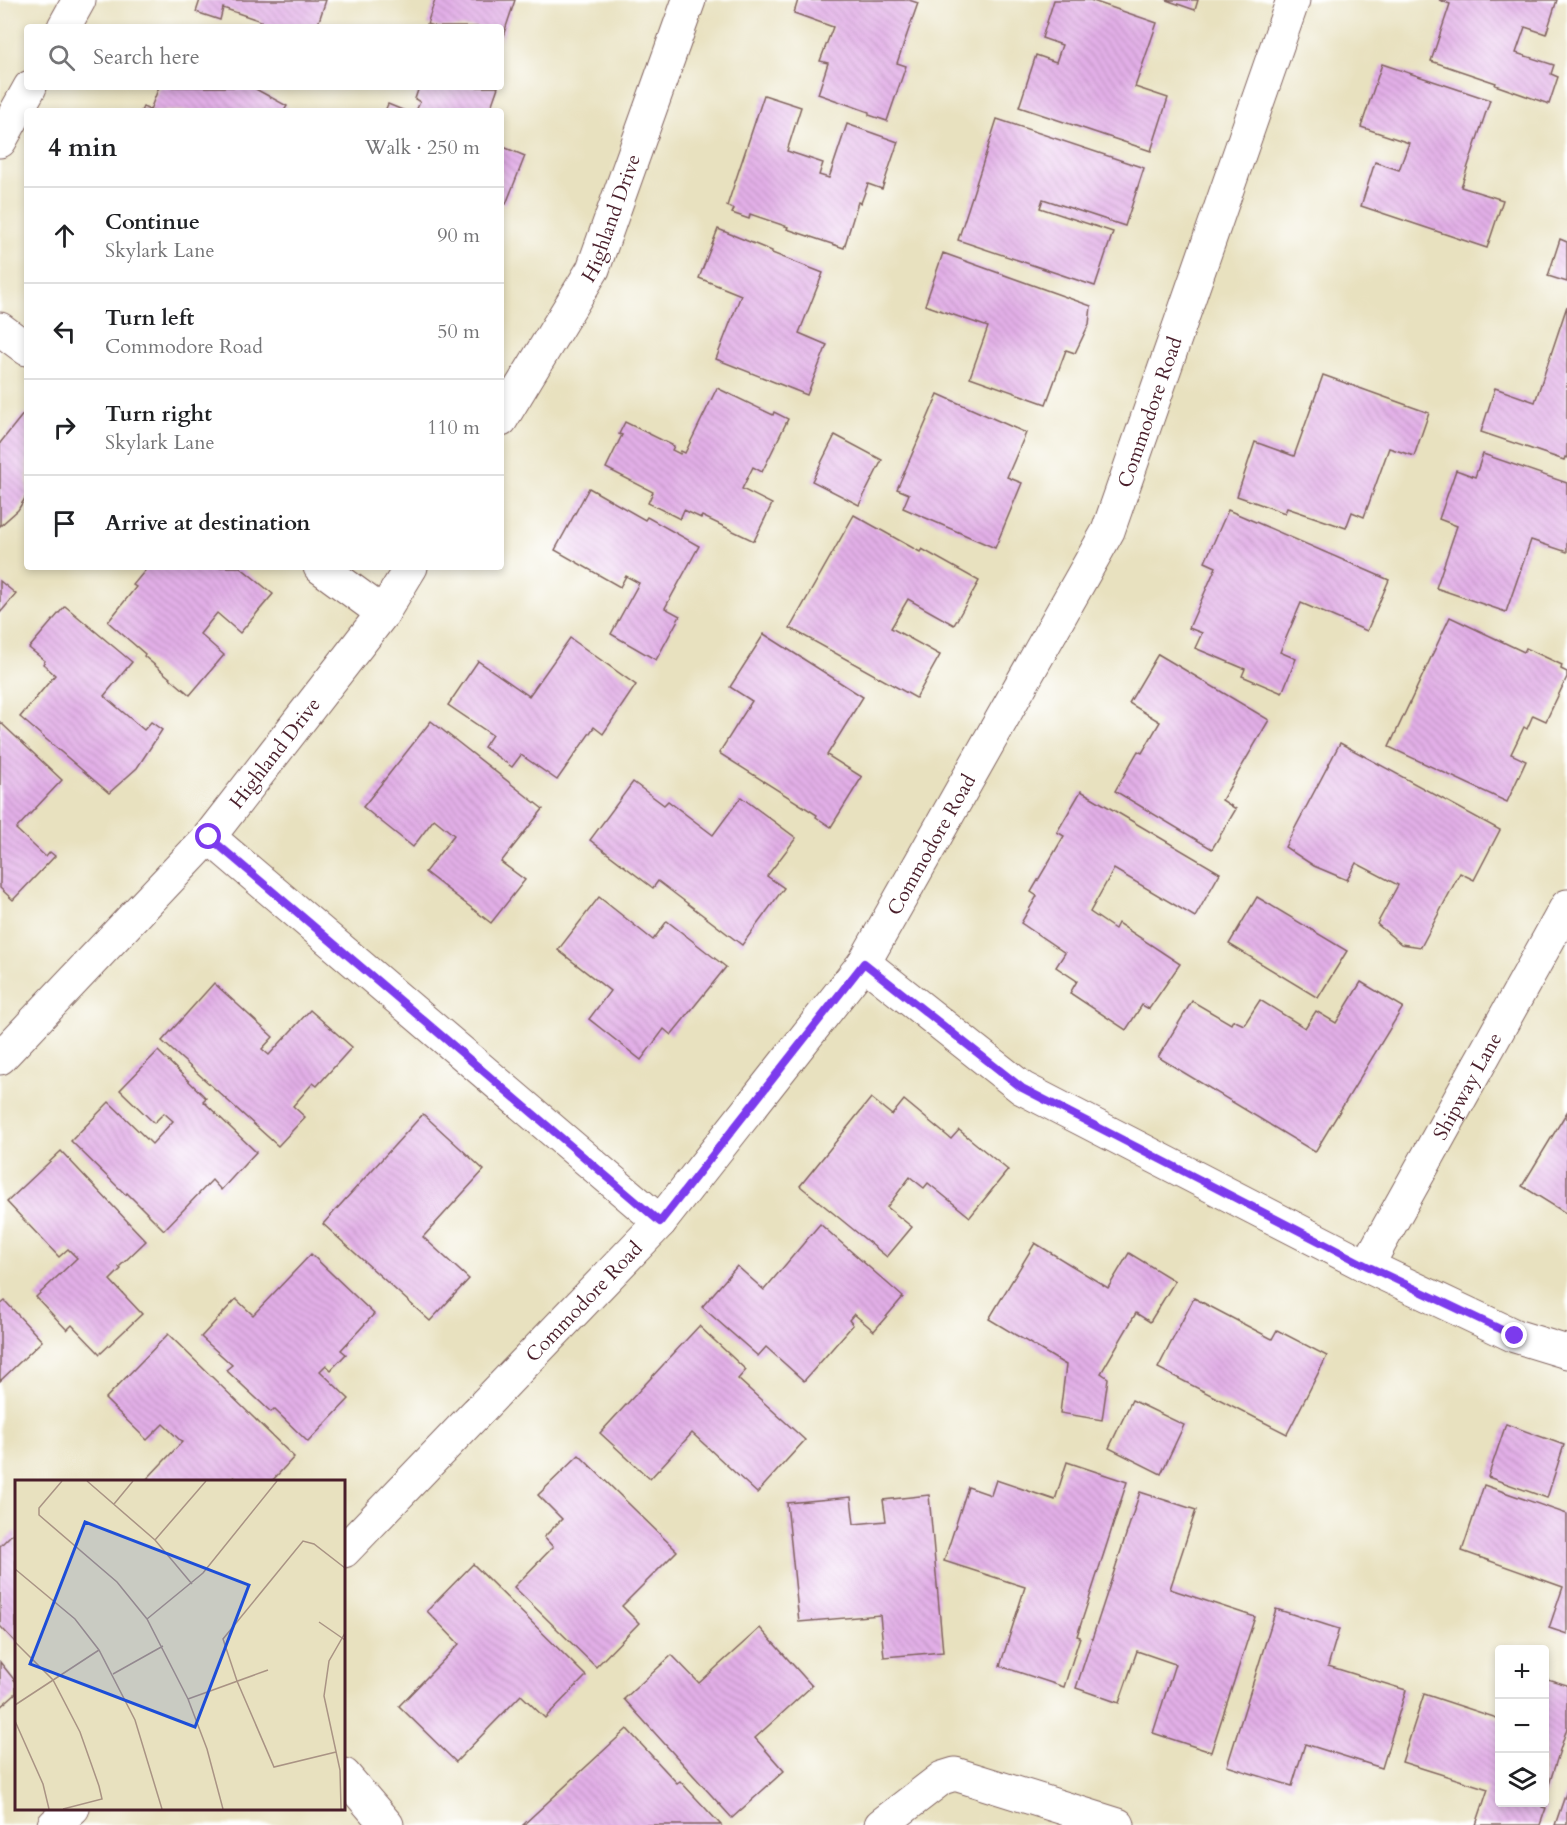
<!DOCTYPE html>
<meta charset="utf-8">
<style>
:root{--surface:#fff;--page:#f6f6f6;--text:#202124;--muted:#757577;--line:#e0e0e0}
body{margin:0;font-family:Cardo,serif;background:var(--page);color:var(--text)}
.controls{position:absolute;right:18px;bottom:18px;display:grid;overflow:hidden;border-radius:6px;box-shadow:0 3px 9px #0003}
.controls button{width:54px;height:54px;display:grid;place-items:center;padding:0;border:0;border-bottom:2px solid var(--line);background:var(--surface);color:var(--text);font:30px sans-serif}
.stop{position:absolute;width:18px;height:18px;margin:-14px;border:4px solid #7c3aed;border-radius:50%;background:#fff}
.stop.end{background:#7c3aed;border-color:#fff;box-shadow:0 2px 6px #0008}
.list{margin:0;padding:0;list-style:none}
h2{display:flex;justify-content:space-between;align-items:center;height:78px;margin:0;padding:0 24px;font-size:26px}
h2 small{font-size:20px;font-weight:400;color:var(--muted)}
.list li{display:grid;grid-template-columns:39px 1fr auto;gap:18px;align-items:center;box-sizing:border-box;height:96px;padding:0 24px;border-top:2px solid var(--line)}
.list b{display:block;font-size:22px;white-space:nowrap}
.list p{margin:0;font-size:20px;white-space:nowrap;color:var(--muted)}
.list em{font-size:20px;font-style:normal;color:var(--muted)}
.icon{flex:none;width:33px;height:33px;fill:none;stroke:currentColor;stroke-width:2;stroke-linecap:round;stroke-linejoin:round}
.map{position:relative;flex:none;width:1567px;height:1825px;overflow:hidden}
.search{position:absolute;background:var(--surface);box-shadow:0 3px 9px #0003;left:24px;top:24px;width:480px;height:66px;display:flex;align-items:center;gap:15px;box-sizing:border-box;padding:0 21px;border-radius:6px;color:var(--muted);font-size:22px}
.panel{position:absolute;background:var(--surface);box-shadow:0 3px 9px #0003;left:24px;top:108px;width:480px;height:462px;border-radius:6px}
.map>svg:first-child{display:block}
.building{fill:url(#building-back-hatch)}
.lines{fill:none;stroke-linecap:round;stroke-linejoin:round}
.street-casing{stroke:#81635f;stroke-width:35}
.street{stroke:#fff;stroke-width:33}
.route{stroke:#7c3aed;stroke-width:8}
.labels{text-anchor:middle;stroke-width:4.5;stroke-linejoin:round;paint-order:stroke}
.street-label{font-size:20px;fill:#4a1f2b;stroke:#fff}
.inset-road{fill:none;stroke:#a99384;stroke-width:1.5}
.view{fill:#1d4ed8;fill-opacity:0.15;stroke:#1d4ed8;stroke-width:3}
.inset-edge{fill:none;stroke:#4a1f2b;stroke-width:3}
</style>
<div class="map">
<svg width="1567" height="1825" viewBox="0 0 1567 1825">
<defs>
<pattern id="building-back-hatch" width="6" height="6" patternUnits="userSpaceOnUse" patternTransform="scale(1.5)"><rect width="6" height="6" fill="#e2afe7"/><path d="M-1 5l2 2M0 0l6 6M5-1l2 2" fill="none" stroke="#c396c6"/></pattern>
</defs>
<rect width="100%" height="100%" fill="#fff"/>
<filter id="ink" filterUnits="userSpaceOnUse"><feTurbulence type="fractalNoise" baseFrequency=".0167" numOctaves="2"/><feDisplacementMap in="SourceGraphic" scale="12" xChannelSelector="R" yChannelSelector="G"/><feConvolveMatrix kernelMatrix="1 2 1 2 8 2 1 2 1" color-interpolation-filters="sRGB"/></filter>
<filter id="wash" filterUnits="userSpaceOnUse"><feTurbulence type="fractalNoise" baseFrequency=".008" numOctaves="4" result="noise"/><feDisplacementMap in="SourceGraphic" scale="24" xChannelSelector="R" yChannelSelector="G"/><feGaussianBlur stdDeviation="1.35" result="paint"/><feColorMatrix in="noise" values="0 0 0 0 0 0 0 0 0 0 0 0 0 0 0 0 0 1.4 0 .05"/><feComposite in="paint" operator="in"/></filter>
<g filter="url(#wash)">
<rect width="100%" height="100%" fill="#e8e1bf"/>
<g id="blocks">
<g class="building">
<polygon points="200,0 326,0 317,27 259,27 261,21 223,8 220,20 196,12"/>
<polygon points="435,0 515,0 501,42 501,27 436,27 427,24"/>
<polygon points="798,0 909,0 918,3 897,63 906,66 887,121 869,115 869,112 818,94 828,63 820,61 833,27 794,13"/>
<polygon points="1054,0 1090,0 1157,23 1135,87 1168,98 1151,151 1019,107 1036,55 1056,62 1062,45 1042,38"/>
<polygon points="1166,0 1198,0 1195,10"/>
<polygon points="1439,0 1557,0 1546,34 1525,27 1516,53 1554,65 1551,74 1558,77 1549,104 1495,85 1496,83 1431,61 1450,4"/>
<polygon points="1382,64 1490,100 1461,187 1503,200 1487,248 1361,206 1375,162 1399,170 1409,143 1361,127"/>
<polygon points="159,87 252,87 287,106 284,111 141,111 143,107 150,110"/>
<polygon points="419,87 498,87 491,107 499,111 416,111 420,102 415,99"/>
<polygon points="764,95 801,107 787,151 823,163 819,175 829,178 847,124 898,142 882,189 868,184 861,203 858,202 844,248 787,229 788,227 750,214 749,219 732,213 734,209 727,206"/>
<polygon points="388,104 405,111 385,111"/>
<polygon points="997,119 1144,168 1125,226 1043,199 1040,208 1113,232 1095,286 958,240"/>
<polygon points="501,146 525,156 506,204 501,202"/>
<polygon points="718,229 772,251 772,253 823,273 799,333 827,345 807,395 716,359 741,295 699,278"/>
<polygon points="1560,239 1567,242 1567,282 1548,276"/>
<polygon points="943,253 1091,306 1089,324 1075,353 1066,350 1046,404 970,377 988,327 925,305"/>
<polygon points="1567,306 1567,458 1565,457 1564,460 1481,432 1495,388 1535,402"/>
<polygon points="1323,375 1429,413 1414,456 1389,448 1364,517 1352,512 1346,528 1287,508 1285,513 1237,496 1255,442 1294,456"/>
<polygon points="717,388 773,415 774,412 788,419 762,472 753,467 742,489 772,504 754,541 702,516 701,518 684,510 680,519 648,503 653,492 606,468 622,435 619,434 625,422 674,446 672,450 680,454 681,451 685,453"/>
<polygon points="938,394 1026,433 1007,477 1022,483 995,548 903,508 909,494 897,489"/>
<polygon points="24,413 27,415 27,495 18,510 0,526 0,443"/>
<polygon points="835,435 882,460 859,505 812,481"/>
<polygon points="1483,454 1567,483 1567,552 1531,540 1506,612 1436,588 1457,526 1439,519 1456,470 1475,477"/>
<polygon points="589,488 645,520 647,517 699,546 665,608 680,616 656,660 611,634 639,583 626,576 620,587 555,550"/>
<polygon points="1228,510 1389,580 1367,631 1301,603 1280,652 1296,659 1282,693 1242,676 1245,669 1195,648 1202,633 1189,628 1216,567 1205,562"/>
<polygon points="854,515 920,552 922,549 979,581 954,625 908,599 891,628 940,655 916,698 790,628"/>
<polygon points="148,567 240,567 273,594 240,633 217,613 200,634 224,655 190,695 144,656 145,654 108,622 136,587 133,585"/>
<polygon points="0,581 16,594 0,613"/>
<polygon points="65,606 132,662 104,696 144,730 151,722 162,730 137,768 109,793 20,717 55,675 43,664 45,661 29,648"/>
<polygon points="1450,617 1524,652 1526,648 1562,665 1561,669 1567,672 1567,677 1546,721 1533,715 1527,729 1524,727 1511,754 1526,761 1507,802 1389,747"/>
<polygon points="764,634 863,697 827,755 862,777 831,827 816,817 817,815 719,753 752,701 730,687"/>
<polygon points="570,638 636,685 603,734 594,727 557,780 521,755 512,767 484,747 492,735 448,705 478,661 529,696"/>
<polygon points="1158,654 1269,720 1222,800 1236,809 1212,849 1115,791 1138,751 1142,753 1160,722 1129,703"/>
<polygon points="431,721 543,809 501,862 525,880 491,923 425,872 454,835 434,819 413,847 363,807"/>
<polygon points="0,722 62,780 16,829 46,857 50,852 55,856 13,900 0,888"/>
<polygon points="1340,743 1500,830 1474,880 1460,873 1421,947 1401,944 1377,924 1398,885 1356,863 1347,880 1314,866 1285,847"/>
<polygon points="633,782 664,805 668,801 713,835 741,797 796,838 767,876 784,888 742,945 658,881 653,888 590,840"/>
<polygon points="1081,791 1220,873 1195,917 1114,869 1090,912 1115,929 1118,923 1180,964 1149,1009 1142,1005 1126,1030 1070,993 1077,981 1056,967 1065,953 1021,923 1037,896 1031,892 1064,836 1057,832"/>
<polygon points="599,897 653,940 667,921 726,967 671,1035 664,1029 641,1060 589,1019 610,991 558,950"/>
<polygon points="1257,897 1347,951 1318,998 1229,944"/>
<polygon points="1361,982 1403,1007 1315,1152 1158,1057 1192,1001 1231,1024 1233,1020 1244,1025 1260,1000 1305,1028 1316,1011 1336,1023"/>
<polygon points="214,983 273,1037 262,1049 269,1055 310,1010 352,1047 317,1086 313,1083 293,1106 305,1117 278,1146 162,1041"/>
<polygon points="158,1051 206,1098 203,1101 256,1152 221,1190 212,1180 164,1230 127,1193 126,1195 71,1141 109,1102 152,1144 173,1121 164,1113 154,1123 120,1090"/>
<polygon points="871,1098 892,1115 904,1100 951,1139 959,1130 1008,1170 970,1217 928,1183 924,1188 910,1177 887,1207 912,1227 887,1257 800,1186"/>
<polygon points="1567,1112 1567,1214 1522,1186"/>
<polygon points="423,1114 484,1170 423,1237 469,1279 430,1321 323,1224"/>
<polygon points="61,1151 146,1241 119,1267 121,1269 110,1280 142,1314 100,1354 72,1325 67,1330 36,1297 77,1258 68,1249 59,1257 7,1202"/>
<polygon points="820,1224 903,1297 874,1331 854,1314 849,1320 853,1325 804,1381 766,1347 758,1356 702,1307 737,1266 764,1290"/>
<polygon points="1035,1243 1108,1288 1129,1253 1175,1281 1150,1322 1136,1313 1101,1373 1108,1378 1102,1420 1060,1413 1066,1365 989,1319"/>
<polygon points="311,1254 374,1314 341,1350 346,1354 331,1370 326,1365 320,1371 349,1399 308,1442 274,1409 271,1412 226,1370 232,1365 201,1337 236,1299 253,1315"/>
<polygon points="1194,1298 1272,1339 1277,1330 1327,1356 1287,1434 1158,1368"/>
<polygon points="5,1301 42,1341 0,1381 0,1305"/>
<polygon points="699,1326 746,1370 738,1379 805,1440 757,1493 692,1433 650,1479 600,1433"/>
<polygon points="168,1334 294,1457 271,1482 239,1482 234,1477 229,1482 144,1482 182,1442 163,1424 147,1440 105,1399"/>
<polygon points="1132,1400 1184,1425 1161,1474 1109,1448"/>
<polygon points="1506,1424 1564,1445 1547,1498 1488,1477"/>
<polygon points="579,1455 677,1551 622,1606 639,1623 596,1667 514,1587 553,1547 544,1537 562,1519 538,1495"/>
<polygon points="1067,1462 1127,1482 1077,1636 1080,1637 1064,1687 1000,1666 1025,1587 944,1561 968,1487 991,1495 996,1480 1055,1500"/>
<polygon points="1484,1485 1567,1514 1567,1634 1549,1628 1563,1587 1462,1551"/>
<polygon points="1140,1492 1196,1510 1170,1589 1255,1617 1211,1752 1153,1733 1175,1664 1137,1651 1119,1703 1076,1688"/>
<polygon points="929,1495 943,1652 884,1657 880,1615 799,1622 787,1503 851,1497 854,1524 886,1521 883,1500"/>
<polygon points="16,1530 16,1643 0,1626 0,1546"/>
<polygon points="473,1564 586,1676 545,1718 521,1695 456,1762 399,1706 459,1644 427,1611"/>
<polygon points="1276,1609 1339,1629 1328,1666 1406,1690 1382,1768 1305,1744 1292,1786 1227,1766"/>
<polygon points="760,1628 812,1686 755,1738 784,1771 732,1818 624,1699 672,1655 699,1683"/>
<polygon points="0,1662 16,1682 16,1693 0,1707"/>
<polygon points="1544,1678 1567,1685 1567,1728 1545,1797"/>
<polygon points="1424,1694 1500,1719 1500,1802 1543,1802 1542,1807 1546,1808 1540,1825 1476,1825 1488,1789 1402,1762"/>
<polygon points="627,1729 677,1783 680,1781 721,1825 523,1825"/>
<polygon points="1567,1790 1567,1825 1555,1825"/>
</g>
</g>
</g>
<g filter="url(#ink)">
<use href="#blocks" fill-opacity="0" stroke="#81635f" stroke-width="1.5"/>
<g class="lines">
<g class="street-casing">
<g id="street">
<polyline points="64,27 79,0"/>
<polyline points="0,141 30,87"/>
<polyline points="0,329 27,349"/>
<path id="s1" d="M501 420 593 269 689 0"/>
<polyline points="320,567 383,613"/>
<polyline points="209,837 660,1222"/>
<polyline points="864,963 1022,1088 1367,1266 1515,1336 1567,1352"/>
<path id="s2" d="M0 1058 209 837 383 613 411 567"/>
<path id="s3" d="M1367 1266 1567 906"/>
<path id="s4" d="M344 1551 660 1222 864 963 1108 531 1293 0"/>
<polyline points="344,1775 387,1825"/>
<polyline points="54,1825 73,1808"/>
<polyline points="881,1825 942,1778 955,1774 1118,1825"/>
</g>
</g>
<use href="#street" class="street"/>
</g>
</g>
<g class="lines" filter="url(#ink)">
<polyline class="route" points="209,837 660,1222 864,963 1022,1088 1367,1266 1515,1336"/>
</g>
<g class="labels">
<g class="street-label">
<text dy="7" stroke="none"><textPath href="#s1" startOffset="231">Highland Drive</textPath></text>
<text dy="7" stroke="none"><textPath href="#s4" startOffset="1408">Commodore Road</textPath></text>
<text dy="7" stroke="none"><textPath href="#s2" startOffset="411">Highland Drive</textPath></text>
<text dy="7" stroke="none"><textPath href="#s4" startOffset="922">Commodore Road</textPath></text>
<text dy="7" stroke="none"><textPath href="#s3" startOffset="206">Shipway Lane</textPath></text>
<text dy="7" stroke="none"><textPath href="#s4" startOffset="346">Commodore Road</textPath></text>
</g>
</g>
<g transform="translate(15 1480)">
<rect width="330" height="330" fill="#e8e1bf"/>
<path class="inset-road" d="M47 1 24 28V35L102 102 132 139 173 219 192 269 208 329M72 1 140 60 177 104M99 24 118 1M140 60 191 1M0 89 60 139 84 170 120 240 147 329M132 139 188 93 262 1M304 142 330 160M0 162 38 200 65 252 84 306 87 319 48 329M98 194 148 166M173 219 253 190M0 225 84 170M0 241 28 304 34 329M321 272 259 287 222 201 208 159 288 61 299 64 330 88M326 329 325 290 309 216 314 181 330 153"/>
<path class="view" d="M70 42 234 105 180 247 15 184Z"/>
<rect width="330" height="330" class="inset-edge"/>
</g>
</svg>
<div class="controls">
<button>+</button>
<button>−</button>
<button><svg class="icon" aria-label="layers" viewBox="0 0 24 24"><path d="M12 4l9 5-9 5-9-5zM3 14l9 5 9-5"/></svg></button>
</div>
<div class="stop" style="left:209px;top:837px"></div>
<div class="stop end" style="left:1515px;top:1336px"></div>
<div class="search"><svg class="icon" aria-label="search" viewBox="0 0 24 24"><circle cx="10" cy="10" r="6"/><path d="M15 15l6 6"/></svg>Search here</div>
<section class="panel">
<h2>4 min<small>Walk · 250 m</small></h2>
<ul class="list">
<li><svg class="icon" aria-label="ahead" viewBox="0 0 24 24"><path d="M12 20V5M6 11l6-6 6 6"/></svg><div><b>Continue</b><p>Skylark Lane</p></div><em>90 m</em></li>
<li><svg class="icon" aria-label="left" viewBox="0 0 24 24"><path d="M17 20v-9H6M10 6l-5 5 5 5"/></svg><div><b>Turn left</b><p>Commodore Road</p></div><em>50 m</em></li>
<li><svg class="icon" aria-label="right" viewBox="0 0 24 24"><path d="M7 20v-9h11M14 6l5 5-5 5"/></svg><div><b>Turn right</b><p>Skylark Lane</p></div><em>110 m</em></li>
<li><svg class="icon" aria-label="arrive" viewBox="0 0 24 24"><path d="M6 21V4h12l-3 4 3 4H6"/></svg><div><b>Arrive at destination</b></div></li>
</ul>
</section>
</div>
